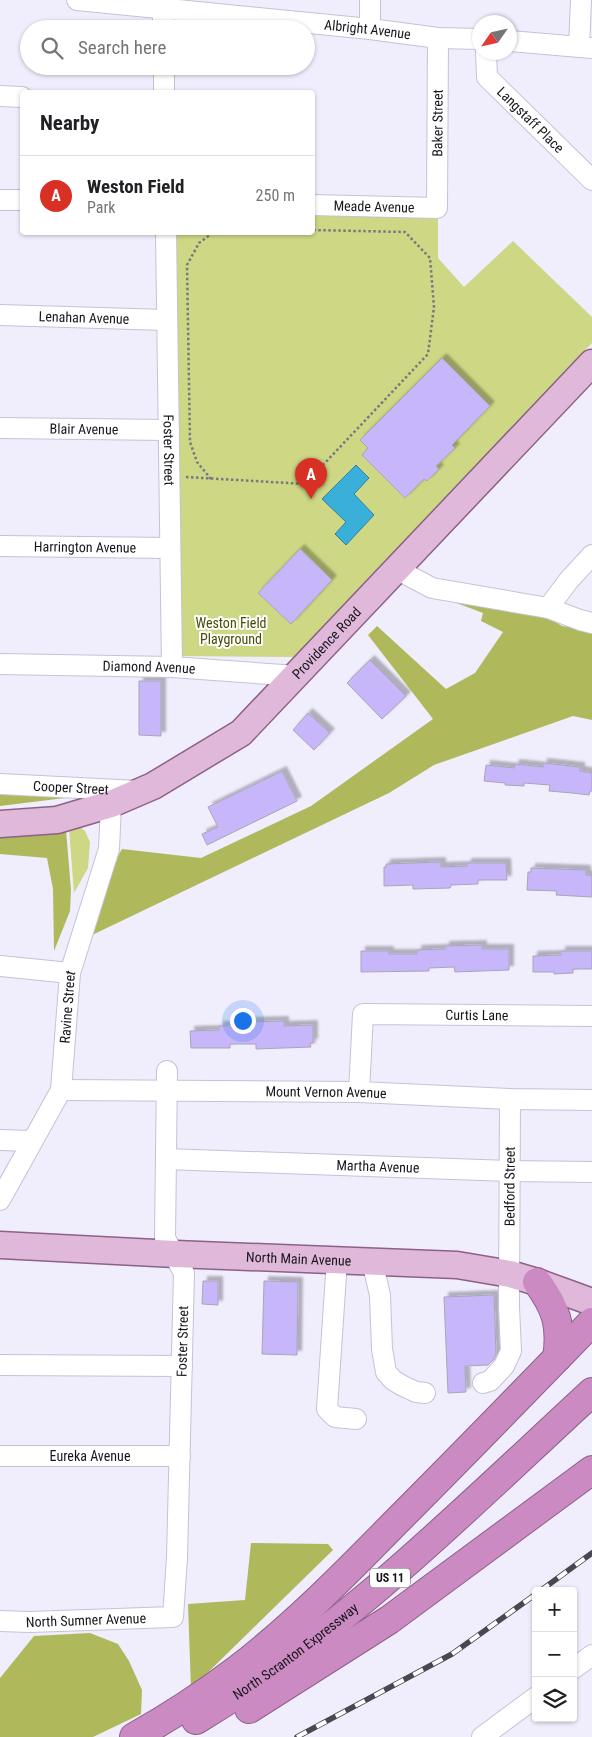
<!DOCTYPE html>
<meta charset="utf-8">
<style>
:root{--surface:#fff;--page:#f6f6f6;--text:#202124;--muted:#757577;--line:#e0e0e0;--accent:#d93025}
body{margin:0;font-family:"Roboto Condensed",sans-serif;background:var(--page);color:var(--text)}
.controls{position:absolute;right:15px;bottom:15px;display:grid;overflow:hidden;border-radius:5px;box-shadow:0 1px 4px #0004}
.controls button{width:45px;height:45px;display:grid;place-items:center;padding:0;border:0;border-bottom:1px solid var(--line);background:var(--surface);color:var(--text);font:25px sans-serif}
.compass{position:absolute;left:472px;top:15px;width:45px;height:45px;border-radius:50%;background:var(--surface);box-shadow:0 1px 4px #0004;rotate:236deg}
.you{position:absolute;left:242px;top:1020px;width:18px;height:18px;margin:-12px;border:4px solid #fff;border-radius:50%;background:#1a73e8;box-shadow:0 0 0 8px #1a73e833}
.badge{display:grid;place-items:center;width:32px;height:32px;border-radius:50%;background:var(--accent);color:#fff;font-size:16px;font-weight:700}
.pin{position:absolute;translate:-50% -41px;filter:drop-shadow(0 1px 2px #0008)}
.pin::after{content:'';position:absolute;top:26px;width:18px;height:15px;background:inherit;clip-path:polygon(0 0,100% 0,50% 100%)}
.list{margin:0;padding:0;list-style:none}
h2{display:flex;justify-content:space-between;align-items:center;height:65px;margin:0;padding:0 20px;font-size:21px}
h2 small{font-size:16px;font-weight:400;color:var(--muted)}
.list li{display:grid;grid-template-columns:32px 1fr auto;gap:15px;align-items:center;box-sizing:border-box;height:80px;padding:0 20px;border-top:1px solid var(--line)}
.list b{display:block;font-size:19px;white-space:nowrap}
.list p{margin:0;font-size:16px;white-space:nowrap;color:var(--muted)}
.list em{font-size:16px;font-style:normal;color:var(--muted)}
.icon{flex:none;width:28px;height:28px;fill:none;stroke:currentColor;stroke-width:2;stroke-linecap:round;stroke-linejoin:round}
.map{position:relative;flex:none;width:592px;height:1737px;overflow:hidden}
.search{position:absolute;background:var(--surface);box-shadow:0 1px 4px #0004;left:20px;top:20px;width:295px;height:55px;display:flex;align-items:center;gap:12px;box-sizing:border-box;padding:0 18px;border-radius:28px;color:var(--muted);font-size:19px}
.panel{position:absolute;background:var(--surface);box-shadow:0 1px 4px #0004;left:20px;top:90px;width:295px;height:145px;border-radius:5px}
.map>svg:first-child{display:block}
.green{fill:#cdd784}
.forest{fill:#afb95c}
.water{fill:#39afda;stroke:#2f81a1}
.building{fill:#c7b6fa;stroke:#a9a5b7;filter:url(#shadow)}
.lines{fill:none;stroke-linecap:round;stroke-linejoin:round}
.minor-casing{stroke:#c6c2d6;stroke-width:22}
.major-casing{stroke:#8c6188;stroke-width:29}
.highway-casing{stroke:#8c6188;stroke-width:30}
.path{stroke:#797782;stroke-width:2.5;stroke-dasharray:2.5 2.5;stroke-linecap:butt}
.minor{stroke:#fff;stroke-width:20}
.major{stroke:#e0b9da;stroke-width:26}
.highway{stroke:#cb8ac1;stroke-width:28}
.rail-casing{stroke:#494750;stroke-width:5.5}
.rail{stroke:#fff;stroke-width:4;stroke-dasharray:11;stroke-linecap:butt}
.labels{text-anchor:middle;stroke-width:4;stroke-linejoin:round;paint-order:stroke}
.shield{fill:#fff;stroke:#5d5c61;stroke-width:1}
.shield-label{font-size:12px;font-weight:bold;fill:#17161d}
.street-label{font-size:14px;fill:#17161d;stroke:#fff}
.park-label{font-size:14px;fill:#484d02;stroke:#fff}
</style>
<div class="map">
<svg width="592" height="1737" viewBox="0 0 592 1737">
<defs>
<filter id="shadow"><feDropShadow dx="4.5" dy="-4.5" stdDeviation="1" flood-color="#0004"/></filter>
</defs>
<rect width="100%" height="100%" fill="#f0edfd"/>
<g class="green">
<polygon points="313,215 438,216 438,258 464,287 513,241 592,317 592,343 295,657 181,656 173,233 312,232"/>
<polygon points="77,825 85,831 90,842 88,868 74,893 69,828"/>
</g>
<g class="forest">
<polygon points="438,596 550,619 562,626 592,631 592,720 573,716 434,765 389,793 90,936 119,854 122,849 201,858 311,806 433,719 368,635 377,626 446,689 475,673 503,632 481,621 483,613"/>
<polygon points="0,794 81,796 0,806"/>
<polygon points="66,830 71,890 70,911 54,951 53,889 47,858 0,854 0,834"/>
<polygon points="251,1543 328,1544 333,1550 191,1689 188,1604 245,1600"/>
<polygon points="90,1633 118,1644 129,1661 142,1690 141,1714 93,1737 0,1737 0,1678 34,1636"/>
</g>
<polygon class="water" points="356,465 369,478 354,494 374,515 346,545 335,534 346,522 322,499"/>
<g class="building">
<polygon points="442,358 490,406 452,445 455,448 436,466 439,469 427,481 424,479 405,498 362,455 368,448 360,440"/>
<polygon points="300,549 332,580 291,624 258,593"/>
<polygon points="370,660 406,696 382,719 347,683"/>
<polygon points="139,681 161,681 161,736 139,735"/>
<polygon points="308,713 330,733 314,750 293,730"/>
<polygon points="543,763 580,767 580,771 592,773 592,791 590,791 589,795 572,793 549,791 550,785 524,783 524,786 505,785 505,783 484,781 486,765 514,768 515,764 543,767"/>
<polygon points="282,771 297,801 207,845 202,834 218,827 208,807"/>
<polygon points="441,862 441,867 467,866 467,863 506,863 507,880 478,880 478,884 451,885 450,888 413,889 413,885 384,886 384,867 386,867 386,864"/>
<polygon points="531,868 586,870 586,875 592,876 592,897 556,895 557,891 527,890 528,872 531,872"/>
<polygon points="482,945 482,949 509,949 509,970 455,972 454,967 429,968 429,971 361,972 361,951 389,951 389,954 417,954 417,950 445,949 445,946"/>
<polygon points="561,951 592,951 592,969 573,969 573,973 554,974 554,972 533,972 533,956 561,955"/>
<polygon points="284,1021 284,1026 313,1025 313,1043 310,1043 311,1047 256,1049 256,1044 230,1044 230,1048 191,1048 190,1031 219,1030 219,1026 247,1026 246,1022"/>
<polygon points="203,1281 218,1281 218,1305 202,1304"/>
<polygon points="264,1281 298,1282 297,1355 262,1354"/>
<polygon points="494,1295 496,1354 494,1359 488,1365 465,1366 466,1392 448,1393 444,1297"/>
</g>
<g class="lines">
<g class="minor-casing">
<g id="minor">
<path id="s1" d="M77 0 370 29 438 38 480 39"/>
<polyline points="163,0 163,29"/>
<polyline points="370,29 370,0"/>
<polyline points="510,41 592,48"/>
<polyline points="579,47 581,0"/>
<path id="s2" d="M486 52 487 77 592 180"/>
<polyline points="164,66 164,92"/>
<polyline points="0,96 22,97"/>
<polyline points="0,200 22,200"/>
<path id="s3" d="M312 205 437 208 438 38"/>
<path id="s4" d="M166 232 172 667"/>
<path id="s5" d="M0 315 167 320"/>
<path id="s6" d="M0 428 169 430"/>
<path id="s7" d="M0 546 170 548"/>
<polyline points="396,569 432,588 548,608 580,620 592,623"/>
<polyline points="548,608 569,580 592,555"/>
<path id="s8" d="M0 664 172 667 297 676"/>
<path id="s9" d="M0 784 139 791"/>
<polyline points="0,966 70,973"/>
<path id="s10" d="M61 1090 359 1092 510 1099 592 1100"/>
<path id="s11" d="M359 1092 363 1014 592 1016"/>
<polyline points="0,1140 32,1141"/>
<path id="s12" d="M166 1159 510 1171 592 1172"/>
<path id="s13" d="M0 1200 61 1090 70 973 109 849 111 804"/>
<polyline points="337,1260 327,1409 335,1417 356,1419"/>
<polyline points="372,1261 380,1295 382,1349 386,1372 393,1380 403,1386 416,1392 425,1393"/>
<polyline points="0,1365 182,1366"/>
<path id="s14" d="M483 1383 490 1381 504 1366 511 1351 509 1308 510 1099"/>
<path id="s15" d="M0 1456H180"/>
<path id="s16" d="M0 1621 30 1622 173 1617 177 1558 184 1273 165 1238 167 1071"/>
<polyline points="573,1669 592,1655"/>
<polyline points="482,1737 536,1697"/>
</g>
</g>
<g class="major-casing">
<g id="major">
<path id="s17" d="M0 824 57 820 111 804 153 786 241 733 592 363"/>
<path id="s18" d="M0 1245 175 1254 457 1265 510 1274 537 1282 592 1302"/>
</g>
</g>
<g class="highway-casing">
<g id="highway">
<path d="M537 1282C556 1308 562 1325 557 1358"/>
<polyline points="249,1709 389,1620 592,1470"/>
<path id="s19" d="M196 1720C344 1632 466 1508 592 1392"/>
<path d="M134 1737C170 1717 205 1694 238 1669 295 1625 346 1573 396 1522 462 1456 527 1389 592 1322"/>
</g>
</g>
<g class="path">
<polyline points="186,477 305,484 428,354 434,307 430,258 405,232 312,230"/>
<polyline points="211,479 197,462 190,442 187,265 199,243 214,232"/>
</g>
<use href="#minor" class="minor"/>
<use href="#major" class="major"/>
<use href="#highway" class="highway"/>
<g class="rail-casing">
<g id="rail">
<polyline points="540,1591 592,1553"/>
<polyline points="297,1737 452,1654 536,1594"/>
</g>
</g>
<use href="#rail" class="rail"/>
</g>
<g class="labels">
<rect class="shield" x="370" y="1568.5" width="40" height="19" rx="4"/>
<g class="shield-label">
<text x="390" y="1582">US 11</text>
</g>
<g class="street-label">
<text dy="5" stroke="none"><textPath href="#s1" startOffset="292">Albright Avenue</textPath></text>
<text dy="5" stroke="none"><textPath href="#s2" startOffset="86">Langstaff Place</textPath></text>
<text dy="5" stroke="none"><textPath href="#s3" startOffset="210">Baker Street</textPath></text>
<text dy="5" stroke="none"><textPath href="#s3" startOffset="62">Meade Avenue</textPath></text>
<text dy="5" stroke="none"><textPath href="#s5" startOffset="84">Lenahan Avenue</textPath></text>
<text dy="5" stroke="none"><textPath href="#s6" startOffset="84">Blair Avenue</textPath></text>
<text dy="5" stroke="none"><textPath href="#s4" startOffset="218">Foster Street</textPath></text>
<text dy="5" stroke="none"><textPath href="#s7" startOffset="85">Harrington Avenue</textPath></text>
<text dy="5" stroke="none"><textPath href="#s17" startOffset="386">Providence Road</textPath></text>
<text dy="5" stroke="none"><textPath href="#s8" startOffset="149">Diamond Avenue</textPath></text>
<text dy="5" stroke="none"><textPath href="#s9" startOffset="71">Cooper Street</textPath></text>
<text dy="5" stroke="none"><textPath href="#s13" startOffset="209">Ravine Street</textPath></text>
<text dy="5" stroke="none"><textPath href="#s11" startOffset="192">Curtis Lane</textPath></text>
<text dy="5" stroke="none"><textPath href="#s10" startOffset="265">Mount Vernon Avenue</textPath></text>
<text dy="5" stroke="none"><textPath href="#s12" startOffset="212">Martha Avenue</textPath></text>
<text dy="5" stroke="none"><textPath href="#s14" startOffset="209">Bedford Street</textPath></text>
<text dy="5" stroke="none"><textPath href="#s18" startOffset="299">North Main Avenue</textPath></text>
<text dy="5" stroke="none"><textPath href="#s16" startOffset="449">Foster Street</textPath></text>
<text dy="5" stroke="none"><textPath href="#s15" startOffset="90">Eureka Avenue</textPath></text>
<text dy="5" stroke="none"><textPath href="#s16" startOffset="86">North Sumner Avenue</textPath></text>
<text dy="5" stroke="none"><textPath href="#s19" startOffset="121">North Scranton Expressway</textPath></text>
</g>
<g class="park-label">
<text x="231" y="628">Weston Field<tspan x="231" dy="16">Playground</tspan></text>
</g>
</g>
</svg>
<div class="controls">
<button>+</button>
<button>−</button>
<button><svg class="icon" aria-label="layers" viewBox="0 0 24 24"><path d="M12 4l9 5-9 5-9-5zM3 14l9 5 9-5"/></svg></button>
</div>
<svg class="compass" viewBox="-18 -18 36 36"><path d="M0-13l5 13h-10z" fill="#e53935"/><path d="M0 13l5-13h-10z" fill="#757577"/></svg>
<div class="you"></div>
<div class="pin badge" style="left:311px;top:499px">A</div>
<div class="search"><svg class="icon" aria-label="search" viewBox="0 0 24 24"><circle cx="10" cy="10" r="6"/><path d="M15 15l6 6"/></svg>Search here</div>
<section class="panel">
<h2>Nearby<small></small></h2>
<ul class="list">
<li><span class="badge">A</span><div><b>Weston Field</b><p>Park</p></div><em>250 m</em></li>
</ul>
</section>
</div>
